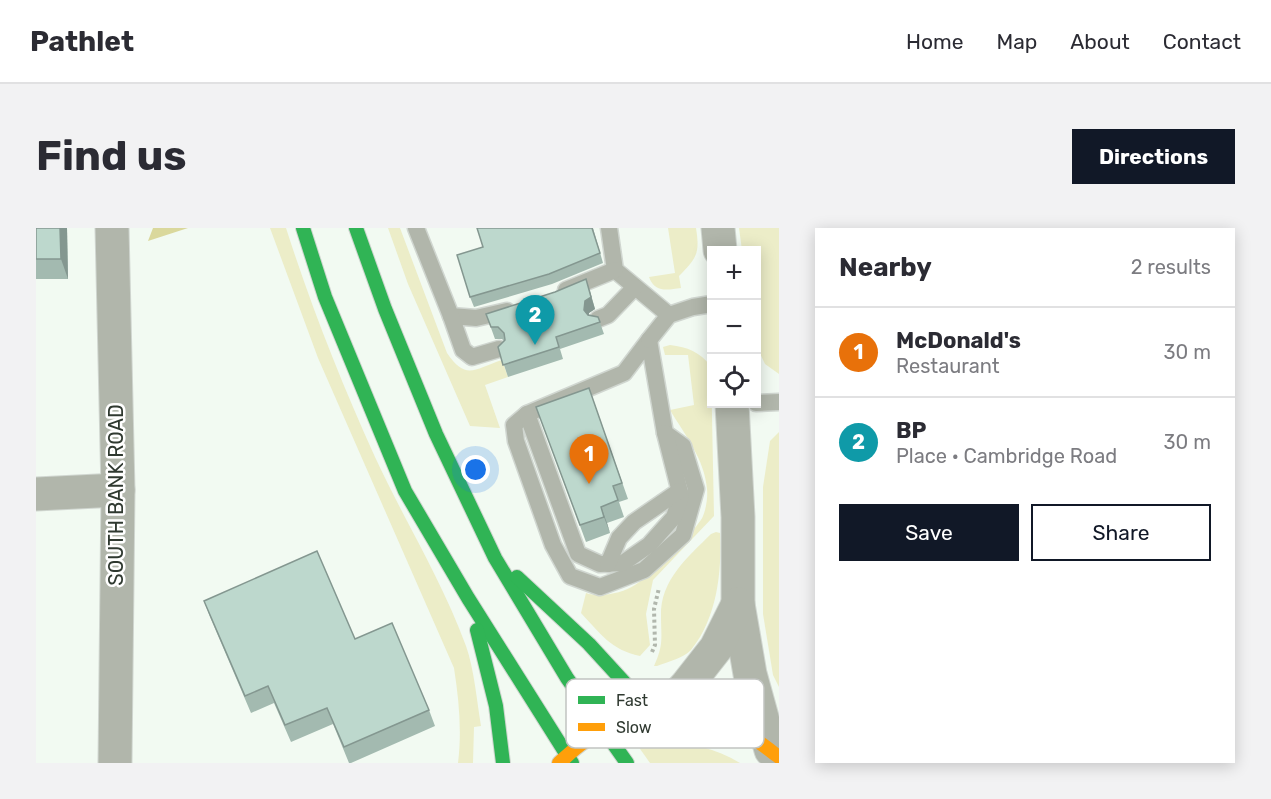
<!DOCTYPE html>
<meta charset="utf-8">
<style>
:root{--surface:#fff;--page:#f2f2f3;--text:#2b2b33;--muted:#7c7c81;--line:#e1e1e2;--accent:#111827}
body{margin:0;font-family:Rubik,sans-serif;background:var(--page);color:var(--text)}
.controls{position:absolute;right:18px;top:18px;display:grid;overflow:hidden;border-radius:0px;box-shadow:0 3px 15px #0003}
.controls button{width:54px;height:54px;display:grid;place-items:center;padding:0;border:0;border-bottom:2px solid var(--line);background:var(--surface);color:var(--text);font:30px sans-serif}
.you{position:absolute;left:440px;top:242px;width:21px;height:21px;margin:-15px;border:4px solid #fff;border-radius:50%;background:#1a73e8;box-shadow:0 0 0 9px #1a73e833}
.badge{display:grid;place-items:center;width:39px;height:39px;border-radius:50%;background:var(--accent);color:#fff;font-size:20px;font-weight:700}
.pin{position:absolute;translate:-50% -50px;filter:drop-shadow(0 2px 3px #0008)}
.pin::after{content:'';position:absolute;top:32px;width:21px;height:18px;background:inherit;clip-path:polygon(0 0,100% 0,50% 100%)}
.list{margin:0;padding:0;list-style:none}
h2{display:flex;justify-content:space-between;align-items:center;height:78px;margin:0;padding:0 24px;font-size:26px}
h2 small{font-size:20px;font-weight:400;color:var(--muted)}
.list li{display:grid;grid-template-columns:39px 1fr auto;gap:18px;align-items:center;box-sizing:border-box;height:90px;padding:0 24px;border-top:2px solid var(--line)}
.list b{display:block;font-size:22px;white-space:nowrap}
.list p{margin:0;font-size:20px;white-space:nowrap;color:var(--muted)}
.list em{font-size:20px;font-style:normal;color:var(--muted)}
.actions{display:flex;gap:12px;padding:18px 24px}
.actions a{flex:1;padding:14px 0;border:2px solid var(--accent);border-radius:0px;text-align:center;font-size:21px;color:var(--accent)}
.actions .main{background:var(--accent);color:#fff}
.icon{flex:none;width:33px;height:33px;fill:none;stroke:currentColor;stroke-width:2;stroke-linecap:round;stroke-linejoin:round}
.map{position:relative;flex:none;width:743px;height:535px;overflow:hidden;border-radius:0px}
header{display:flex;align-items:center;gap:36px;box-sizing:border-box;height:84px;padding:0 30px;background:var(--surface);border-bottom:2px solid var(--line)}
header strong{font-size:28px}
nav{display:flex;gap:33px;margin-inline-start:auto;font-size:21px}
.intro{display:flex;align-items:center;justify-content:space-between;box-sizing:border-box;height:144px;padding:0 36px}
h1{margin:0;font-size:42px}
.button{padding:15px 27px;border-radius:0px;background:var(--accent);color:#fff;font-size:21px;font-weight:700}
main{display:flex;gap:36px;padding:0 36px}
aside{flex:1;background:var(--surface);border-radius:0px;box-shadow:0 3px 15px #0003}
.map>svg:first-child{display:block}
.green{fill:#ecedc8}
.forest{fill:#dad89c}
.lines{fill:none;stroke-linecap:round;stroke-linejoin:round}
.lane-casing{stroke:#d0d6d0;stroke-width:19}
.street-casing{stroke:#d0d6d0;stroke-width:35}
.fast-casing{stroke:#d0d6d0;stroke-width:16}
.slow-casing{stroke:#d0d6d0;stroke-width:16}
.path{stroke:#b1b7ad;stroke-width:4;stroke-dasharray:3 3;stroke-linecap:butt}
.lane{stroke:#b1b6ab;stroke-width:16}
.street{stroke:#b1b6ab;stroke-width:33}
.fast{stroke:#30b455;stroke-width:14}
.slow{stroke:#ff9f0a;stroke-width:14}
.wall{fill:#a3bab0}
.shaded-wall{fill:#849790}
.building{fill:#bdd8cd;stroke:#849790;stroke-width:1.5}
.labels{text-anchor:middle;stroke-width:5;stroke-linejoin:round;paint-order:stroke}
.street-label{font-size:20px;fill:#2f3930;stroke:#fff}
.key{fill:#fff;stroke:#c1c4c1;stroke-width:1.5}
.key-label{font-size:16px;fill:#2f3930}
</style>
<header>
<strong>Pathlet</strong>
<nav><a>Home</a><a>Map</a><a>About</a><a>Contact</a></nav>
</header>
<div class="intro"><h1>Find us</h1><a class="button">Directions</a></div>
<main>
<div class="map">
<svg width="743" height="535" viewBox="0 0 743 535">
<rect width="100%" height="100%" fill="#f2faf2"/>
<g class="green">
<path d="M234 0H250C275 78 305 154 339 229 368 292 406 352 430 418 438 440 441 474 445 498L438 499 437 535H422C426 503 423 472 418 440L282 130Z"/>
<path d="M352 0H364L411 125C430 153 438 141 466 132L472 149 449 157 464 200 434 198 372 56Z"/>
<path d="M632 0H660C664 25 661 30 643 48L645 60C631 62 619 65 613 49L639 45Z"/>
<polygon points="703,0 743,0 743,146 729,136 721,119 720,22 706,22"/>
<path d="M634 117C652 119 663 124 675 138L678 288 617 352 610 386 614 417 604 428C575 422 565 406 545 385L550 365C564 370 587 365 599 357 611 350 663 300 667 288 670 281 672 269 671 261 669 232 649 207 634 182L658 177 652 127H629L627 119Z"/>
<polygon points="743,204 743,459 737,447 727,386 727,259 734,213"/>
<path d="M680 304 684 305C686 344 681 390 655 422 648 430 631 434 621 438H618C628 416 625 410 625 388 624 352 652 329 675 306Z"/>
<path d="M626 514C655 515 679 520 704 535H614L602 518Z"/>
</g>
<polygon class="forest" points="117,0 152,0 112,13"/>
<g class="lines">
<g class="lane-casing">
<g id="lane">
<polyline points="380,0 415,88 440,90 471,83"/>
<polyline points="573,0 579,42 633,87"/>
<polyline points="530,62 579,42"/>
<polyline points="415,88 427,122 436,129 463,121"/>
<polyline points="562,91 572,87 599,59"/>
<polygon points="613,112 629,205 647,218 660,261 647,307 608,342 564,359 534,348 517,317 480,213 478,197 491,186 588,145"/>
<polyline points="613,112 633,87 657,79 676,76"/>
<polyline points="720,175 743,174"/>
<polyline points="491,186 542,326 564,336 587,335 613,317 638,289 645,268 629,205"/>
<polyline points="572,336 583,310 598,294 643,263"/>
</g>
</g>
<g class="street-casing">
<g id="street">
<polyline points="76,0 82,262 79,535"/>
<polyline points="682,0 684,22"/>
<polyline points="696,176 702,289 702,376 714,446 735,522"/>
<polyline points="0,266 82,262"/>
<polyline points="624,487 651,457 680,420 702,376"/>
</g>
</g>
<g class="fast-casing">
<g id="fast">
<polyline points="267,0 289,69 369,263 432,370 536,535"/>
<polyline points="320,0 349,81 400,206 459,330 531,450 591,535"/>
<polyline points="481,349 553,416 619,488"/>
<polyline points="441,402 460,478 467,535"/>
</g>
</g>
<g class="slow-casing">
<path id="slow" d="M523 535C531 528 539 520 548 514 599 481 663 482 716 510 726 515 734 523 743 529"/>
</g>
<polyline class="path" points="616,424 619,417 618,381 623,360"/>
<use href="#lane" class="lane"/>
<use href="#street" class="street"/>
<use href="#fast" class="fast"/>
<use href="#slow" class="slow"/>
</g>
<g class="wall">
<polygon points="0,0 31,0 32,51 0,51"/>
<polygon points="557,0 567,35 516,56 438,79 434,69 447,19"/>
<polygon points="554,63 559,81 553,85 553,88 562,89 568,106 524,121 527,131 472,149 462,119 468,113 466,111 459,111 450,86"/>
<polygon points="553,160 592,271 583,274 588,289 571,295 574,305 550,314 500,179"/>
<polygon points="168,373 319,411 393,482 399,498 315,535 313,535 297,496 255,514 238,475 215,485 174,389"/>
</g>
<g class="shaded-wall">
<polygon points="24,0 31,0 32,51 25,31"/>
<polygon points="550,51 559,81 553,85 552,94 548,82"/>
<polygon points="565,279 571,295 574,305 568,289"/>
</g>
<g class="building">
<polygon points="0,0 24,0 25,31 0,31"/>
<polygon points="441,0 556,0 564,25 513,46 434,69 421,27 447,19"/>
<polygon points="550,51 555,69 549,73 548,82 552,87 562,89 564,94 520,109 523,119 467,137 462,119 469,112 468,105 462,99 455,99 450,86 519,64"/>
<polygon points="553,160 586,255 577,258 582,272 565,279 568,289 544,297 500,179"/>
<polygon points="281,323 319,411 356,395 393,482 308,519 291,480 249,497 232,458 209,468 168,373"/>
</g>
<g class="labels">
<g class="street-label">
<text transform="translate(80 267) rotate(-90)" y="7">SOUTH BANK ROAD</text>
</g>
</g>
<rect x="530" y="451" width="198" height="69" rx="9" class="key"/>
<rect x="542" y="468" width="27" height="8" fill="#30b455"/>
<rect x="542" y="495" width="27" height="8" fill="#ff9f0a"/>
<g class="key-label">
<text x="580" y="478">Fast</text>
<text x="580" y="505">Slow</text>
</g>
</svg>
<div class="controls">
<button>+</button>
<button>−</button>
<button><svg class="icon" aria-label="locate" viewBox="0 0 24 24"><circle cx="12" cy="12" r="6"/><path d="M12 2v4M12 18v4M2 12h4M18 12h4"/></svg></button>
</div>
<div class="you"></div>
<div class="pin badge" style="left:553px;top:256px;background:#e8710a">1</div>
<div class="pin badge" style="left:499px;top:117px;background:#0f9aa8">2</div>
</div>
<aside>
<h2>Nearby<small>2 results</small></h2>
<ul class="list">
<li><span class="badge" style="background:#e8710a">1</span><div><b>McDonald's</b><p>Restaurant</p></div><em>30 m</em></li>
<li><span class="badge" style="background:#0f9aa8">2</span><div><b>BP</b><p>Place · Cambridge Road</p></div><em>30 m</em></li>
</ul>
<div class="actions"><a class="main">Save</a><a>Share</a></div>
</aside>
</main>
